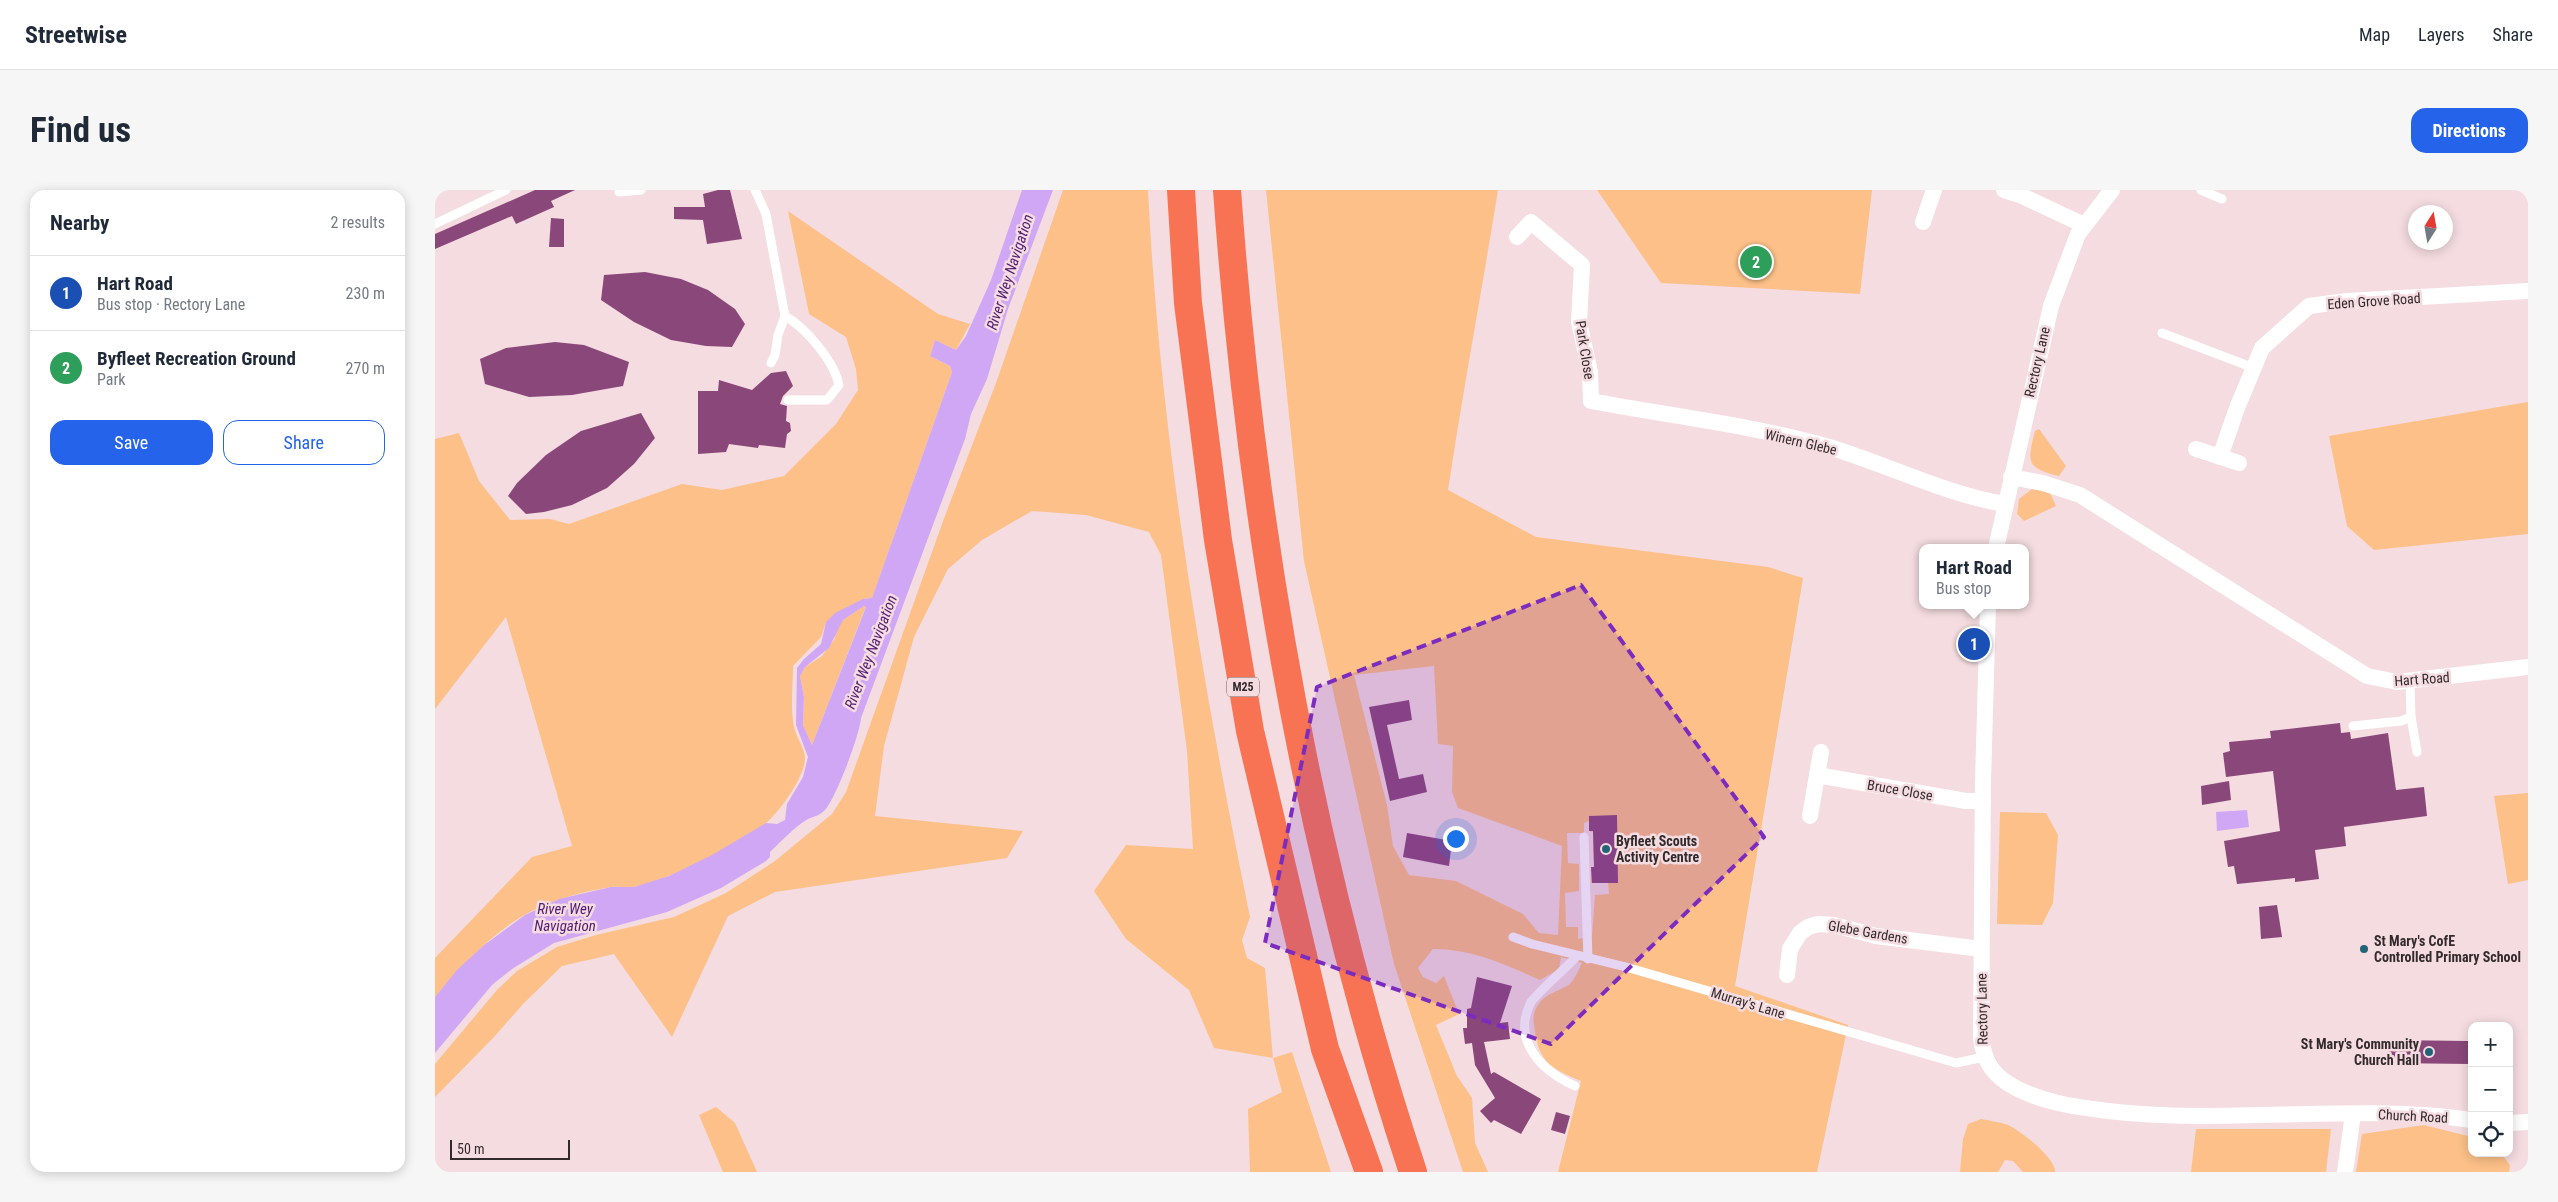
<!DOCTYPE html>
<meta charset="utf-8">
<style>
:root{--surface:#fff;--page:#f6f6f7;--text:#1f2937;--muted:#747a83;--line:#e0e1e3;--accent:#2563eb}
body{margin:0;font-family:"Roboto Condensed",sans-serif;background:var(--page);color:var(--text)}
.controls{position:absolute;right:15px;bottom:15px;display:grid;overflow:hidden;border-radius:10px;box-shadow:0 2px 12px #0003}
.controls button{width:45px;height:45px;display:grid;place-items:center;padding:0;border:0;border-bottom:1px solid var(--line);background:var(--surface);color:var(--text);font:25px sans-serif}
.compass{position:absolute;left:1973px;top:15px;width:45px;height:45px;border-radius:50%;background:var(--surface);box-shadow:0 2px 12px #0003;rotate:11deg}
.scale{position:absolute;left:15px;bottom:12px;width:120px;box-sizing:border-box;padding-left:5px;border:2px solid #332a2c;border-top:0;font-size:14px;line-height:18px;white-space:nowrap;color:#332a2c;-webkit-text-stroke:4px #f4dce0;paint-order:stroke}
.you{position:absolute;left:1020px;top:648px;width:18px;height:18px;margin:-12px;border:4px solid #fff;border-radius:50%;background:#1a73e8;box-shadow:0 0 0 8px #1a73e833}
.badge{display:grid;place-items:center;width:32px;height:32px;border-radius:50%;background:var(--accent);color:#fff;font-size:16px;font-weight:700}
.pin{position:absolute;translate:-50% -50%;border:2px solid #fff;box-shadow:0 1px 5px #0006}
.popup{position:absolute;left:1484px;top:354px;width:110px;height:65px;box-sizing:border-box;display:grid;place-content:center;border-radius:10px;background:var(--surface);filter:drop-shadow(0 1px 4px #0005);font-size:16px;white-space:nowrap;color:var(--muted)}
.popup b{font-size:19px;color:var(--text)}
.popup::after{content:'';position:absolute;left:50%;top:100%;margin-left:-10px;border:10px solid transparent;border-top-color:var(--surface)}
.list{margin:0;padding:0;list-style:none}
h2{display:flex;justify-content:space-between;align-items:center;height:65px;margin:0;padding:0 20px;font-size:21px}
h2 small{font-size:16px;font-weight:400;color:var(--muted)}
.list li{display:grid;grid-template-columns:32px 1fr auto;gap:15px;align-items:center;box-sizing:border-box;height:75px;padding:0 20px;border-top:1px solid var(--line)}
.list b{display:block;font-size:19px;white-space:nowrap}
.list p{margin:0;font-size:16px;white-space:nowrap;color:var(--muted)}
.list em{font-size:16px;font-style:normal;color:var(--muted)}
.actions{display:flex;gap:10px;padding:15px 20px}
.actions a{flex:1;padding:11px 0;border:1px solid var(--accent);border-radius:15px;text-align:center;font-size:18px;color:var(--accent)}
.actions .main{background:var(--accent);color:#fff}
.icon{flex:none;width:28px;height:28px;fill:none;stroke:currentColor;stroke-width:2;stroke-linecap:round;stroke-linejoin:round}
.map{position:relative;flex:none;width:2093px;height:982px;overflow:hidden;border-radius:15px}
header{display:flex;align-items:center;gap:30px;box-sizing:border-box;height:70px;padding:0 25px;background:var(--surface);border-bottom:1px solid var(--line)}
header strong{font-size:24px}
nav{display:flex;gap:28px;margin-inline-start:auto;font-size:18px}
.intro{display:flex;align-items:center;justify-content:space-between;box-sizing:border-box;height:120px;padding:0 30px}
h1{margin:0;font-size:35px}
.button{padding:12px 22px;border-radius:15px;background:var(--accent);color:#fff;font-size:18px;font-weight:700}
main{display:flex;gap:30px;padding:0 30px}
aside{flex:1;background:var(--surface);border-radius:15px;box-shadow:0 2px 12px #0003}
.map>svg:first-child{display:block}
.green{fill:#fcc088;fill-rule:evenodd}
.water{fill:#d0a7f4;fill-rule:evenodd}
.building{fill:#8a477a}
.lines{fill:none;stroke-linecap:round;stroke-linejoin:round}
.lane{stroke:#fff;stroke-width:9}
.street{stroke:#fff;stroke-width:16}
.highway{stroke:#f77353;stroke-width:28}
.marked{fill:#7b2cbf;fill-opacity:0.2;stroke:#7b2cbf;stroke-width:4;stroke-dasharray:10 6;stroke-linejoin:round}
.poi-dot{fill:#226477;stroke:#f4dce0;stroke-width:2}
.labels{text-anchor:middle;stroke-width:5;stroke-linejoin:round;paint-order:stroke}
.shield{fill:#f4dce0;stroke:#6d5f62;stroke-width:1}
.shield-label{font-size:12px;font-weight:bold;fill:#332a2c}
.street-label{font-size:14px;fill:#332a2c;stroke:#f4dce0}
.poi-label{font-size:14px;font-weight:bold;fill:#332a2c;stroke:#f4dce0;text-anchor:start}
.water-label{font-size:15px;font-style:italic;fill:#4f1a72;stroke:#f4dce0}
</style>
<header>
<strong>Streetwise</strong>
<nav><a>Map</a><a>Layers</a><a>Share</a></nav>
</header>
<div class="intro"><h1>Find us</h1><a class="button">Directions</a></div>
<main>
<aside>
<h2>Nearby<small>2 results</small></h2>
<ul class="list">
<li><span class="badge" style="background:#1a4fb4">1</span><div><b>Hart Road</b><p>Bus stop · Rectory Lane</p></div><em>230 m</em></li>
<li><span class="badge" style="background:#2e9e5b">2</span><div><b>Byfleet Recreation Ground</b><p>Park</p></div><em>270 m</em></li>
</ul>
<div class="actions"><a class="main">Save</a><a>Share</a></div>
</aside>
<div class="map">
<svg width="2093" height="982" viewBox="0 0 2093 982">
<rect width="100%" height="100%" fill="#f4dce0"/>
<g class="green">
<path d="M628 0H713C725 245 766 487 815 727L807 750 812 768 830 778 838 868 857 862 896 982H815L813 919 847 902 838 868 779 858 754 800 691 749 659 701 691 655 758 659 752 561 726 365 714 342 651 325 597 321 547 350 513 379 479 447 449 556 440 626 588 641 572 668 340 702 293 726 237 847 179 764 127 776 89 813 59 847 0 907V874L62 800 82 781 122 757 161 745 239 727 291 703 340 671 397 624 411 602 511 323 561 193Z"/>
<path d="M831 0H1063C1047 100 1028 200 1013 300L1101 347 1333 377 1368 388 1300 796 1413 835 1382 982H1123L1146 891C1118 879 1104 873 1100 841 1098 830 1097 824 1103 815 1110 804 1121 802 1132 796 1139 792 1143 781 1147 773L1126 767 1124 779 1105 790C1069 774 1037 759 998 759L983 778 988 787 1001 793 1009 786 1024 824 1001 835 1022 886 1037 908 1040 953 1053 982H1028L959 774 869 371ZM999 476 1003 554 1018 556 1017 602 1023 618 1127 656 1123 745 1104 743 1088 724 1021 691 974 685 958 656 952 615 919 485ZM1154 631V641L1158 642 1159 677H1156V693H1173L1174 704 1160 705 1157 746 1143 749V737H1131L1130 703 1144 701V674L1133 673 1132 643H1149V633Z"/>
<polygon points="1162,0 1437,0 1425,104 1226,93"/>
<path d="M353 21 503 124 535 134 521 160 500 150 495 166 515 176 517 182 437 408 428 409 391 432 386 447 358 476C358 495 355 518 359 537 361 547 370 559 370 569 369 588 345 621 331 633 307 653 229 693 198 697 191 698 183 696 176 697 151 701 125 708 103 718 63 736 28 774 0 807V768L97 667 137 656 71 427 0 519V249L24 243 44 291 75 330 115 329 134 334 247 294 287 300 349 286 401 234 423 200 421 179 411 147 374 124Z"/>
<polygon points="2093,212 2093,344 1939,360 1912,336 1894,246"/>
<path d="M1604 239 1631 276 1624 286C1591 278 1592 272 1600 241Z"/>
<polygon points="1597,299 1615,303 1621,316 1589,331 1582,324 1584,309"/>
<polygon points="429,416 431,416 377,555 368,535 369,507 365,486 370,477 387,466 399,450 403,437 408,430"/>
<polygon points="2093,603 2093,690 2073,694 2059,606"/>
<polygon points="1565,622 1611,623 1623,645 1618,713 1607,735 1562,734"/>
<polygon points="281,917 300,933 322,982 288,982 264,925"/>
<path d="M1546 929C1555 931 1565 932 1573 935 1586 941 1621 968 1620 982H1588L1578 971 1570 970 1563 982H1525L1528 949 1533 934Z"/>
<polygon points="1989,935 2037,947 2037,963 2066,963 2075,975 2074,982 1921,982 1927,944"/>
<polygon points="1761,939 1896,939 1891,982 1756,982"/>
</g>
<g class="water">
<path d="M587 0H618L573 119 552 189 536 224 530 249 426 528C425 544 401 608 390 620 384 626 379 626 373 629 359 637 347 651 335 662V667L331 671 286 698 232 722 119 753 77 779 57 795 0 863V807L22 780 48 756 90 725 124 709 176 697H199L234 686 277 665 331 633 342 634 350 630 352 614 368 587 373 567 361 535 362 478 369 469 386 454 391 432 400 423 428 409 437 408 517 182 515 176 495 166 500 150 521 160 531 146 556 90ZM429 416 431 417 377 555 368 535 369 507 365 486 370 477 394 458 408 430Z"/>
<polygon points="1812,620 1814,637 1782,641 1781,622"/>
</g>
<g class="building">
<polygon points="100,0 140,0 116,11 119,17 81,34 77,26 0,59 0,44"/>
<polygon points="283,0 295,0 307,49 272,54 268,30 239,29 239,17 270,17 268,4"/>
<polygon points="116,28 129,29 129,57 114,57"/>
<polygon points="210,82 246,89 273,100 300,119 310,134 297,157 271,156 236,150 199,132 166,110 169,85"/>
<polygon points="120,152 149,155 194,172 188,196 137,205 94,207 50,194 45,169 71,158"/>
<polygon points="351,181 358,196 348,206 345,214 352,216 351,231 355,233 356,241 352,244 350,258 324,255 323,258 294,254 291,262 263,264 263,201 283,201 284,190 317,200 336,183"/>
<polygon points="206,223 220,248 199,274 172,298 137,315 109,322 91,324 73,306 82,293 111,265 146,241"/>
<polygon points="974,510 977,530 952,535 964,589 988,584 992,602 955,611 934,517"/>
<polygon points="1905,533 1906,543 1915,542 1916,549 1953,543 1961,600 1989,597 1992,626 1909,637 1911,656 1880,660 1884,689 1860,692 1860,688 1802,694 1799,676 1793,677 1789,651 1845,641 1838,581 1791,587 1788,563 1795,561 1794,552 1836,548 1835,541"/>
<polygon points="1794,591 1796,610 1767,615 1766,596"/>
<polygon points="1182,625 1183,693 1157,693 1156,677 1159,677 1158,641 1154,641 1154,626"/>
<polygon points="972,643 1017,651 1014,676 968,667"/>
<polygon points="1842,715 1847,747 1826,749 1824,717"/>
<polygon points="1042,787 1077,796 1065,833 1073,832 1075,849 1049,852 1056,884 1059,882 1106,909 1086,944 1059,930 1056,933 1045,921 1060,908 1040,875 1037,853 1030,854 1028,838 1032,838 1032,819 1036,818"/>
<polygon points="1954,850 2034,851 2034,874 1954,873"/>
<polygon points="1121,922 1135,926 1130,944 1116,940"/>
</g>
<g class="lines">
<g class="lane">
<polyline points="320,0 331,24 350,126 343,145 340,165 336,173"/>
<polyline points="1766,0 1787,9"/>
<polyline points="184,2 206,0"/>
<polyline points="0,34 71,0"/>
<path d="M350 126C371 138 399 171 404 195L392 210H353"/>
<polyline points="1727,143 1819,178"/>
<polyline points="1976,527 1982,562"/>
<polyline points="1918,536 1966,531 1976,527 1975,491"/>
<polyline points="1149,647 1153,769"/>
<polyline points="1078,747 1097,754 1191,777 1521,873 1549,867"/>
<path d="M1140 896C1107 881 1076 851 1096 812 1101 804 1133 776 1142 766"/>
</g>
<g class="street">
<polyline points="1569,0 1585,5 1649,35"/>
<polyline points="1488,32 1499,0"/>
<path d="M1082 47 1096 32 1147 75 1144 132 1155 182 1156 211C1235 226 1317 235 1394 257 1451 274 1512 305 1570 314"/>
<polyline points="1761,259 1804,273"/>
<polyline points="1785,267 1802,218 1827,158 1874,116 1912,111 2093,101"/>
<polyline points="1576,287 1608,293 1645,305 1932,486 1962,492 2093,477"/>
<polyline points="1561,358 1616,116 1643,44 1677,0"/>
<path d="M1553 415 1548 592 1546 848C1549 869 1555 882 1574 894 1603 912 1640 917 1673 921 1794 935 1916 913 2037 930"/>
<polyline points="1382,585 1531,611 1548,611"/>
<polyline points="1375,626 1386,562"/>
<polyline points="1352,785 1355,759 1365,743 1373,737 1383,734 1399,735 1441,746 1546,759"/>
<polyline points="2074,933 2093,932"/>
<polyline points="1910,982 1918,924"/>
</g>
<g class="highway">
<polyline points="746,0 753,113 783,350 815,541 890,859 934,982"/>
<path d="M792 0C816 335 872 663 978 982"/>
</g>
</g>
<path class="marked" d="M1146 395 1329 647 1116 854 830 753 882 497Z"/>
<g class="poi-dot">
<circle cx="1171" cy="659" r="5"/>
<circle cx="1929" cy="759" r="5"/>
<circle cx="1994" cy="862" r="5"/>
</g>
<g class="labels">
<rect class="shield" x="792" y="487.5" width="32" height="19" rx="4"/>
<g class="shield-label">
<text x="808" y="501">M25</text>
</g>
<g class="street-label">
<text transform="translate(1939 111) rotate(-4)" y="5">Eden Grove Road</text>
<text transform="translate(1150 160) rotate(81)" y="5">Park Close</text>
<text transform="translate(1602 172) rotate(-77)" y="5">Rectory Lane</text>
<text transform="translate(1366 252) rotate(13)" y="5">Winern Glebe</text>
<text transform="translate(1987 489) rotate(-4)" y="5">Hart Road</text>
<text transform="translate(1465 600) rotate(10)" y="5">Bruce Close</text>
<text transform="translate(1433 742) rotate(10)" y="5">Glebe Gardens</text>
<text transform="translate(1313 813) rotate(17)" y="5">Murray's Lane</text>
<text transform="translate(1547 819) rotate(-91)" y="5">Rectory Lane</text>
<text transform="translate(1978 926) rotate(3)" y="5">Church Road</text>
</g>
<g class="poi-label">
<text x="1181" y="656">Byfleet Scouts<tspan x="1181" dy="16">Activity Centre</tspan></text>
<text x="1939" y="756">St Mary's CofE<tspan x="1939" dy="16">Controlled Primary School</tspan></text>
<text x="1984" y="859" text-anchor="end">St Mary's Community<tspan x="1984" dy="16">Church Hall</tspan></text>
</g>
<g class="water-label">
<text transform="translate(575 82) rotate(-72)" y="5">River Wey Navigation</text>
<text transform="translate(436 462) rotate(-69)" y="5">River Wey Navigation</text>
<text x="130" y="724">River Wey<tspan x="130" dy="17">Navigation</tspan></text>
</g>
</g>
</svg>
<div class="controls">
<button>+</button>
<button>−</button>
<button><svg class="icon" aria-label="locate" viewBox="0 0 24 24"><circle cx="12" cy="12" r="6"/><path d="M12 2v4M12 18v4M2 12h4M18 12h4"/></svg></button>
</div>
<svg class="compass" viewBox="-18 -18 36 36"><path d="M0-13l5 13h-10z" fill="#e53935"/><path d="M0 13l5-13h-10z" fill="#747a83"/></svg>
<div class="scale">50 m</div>
<div class="you"></div>
<div class="pin badge" style="left:1539px;top:454px;background:#1a4fb4">1</div>
<div class="popup"><b>Hart Road</b>Bus stop</div>
<div class="pin badge" style="left:1321px;top:72px;background:#2e9e5b">2</div>
</div>
</main>
